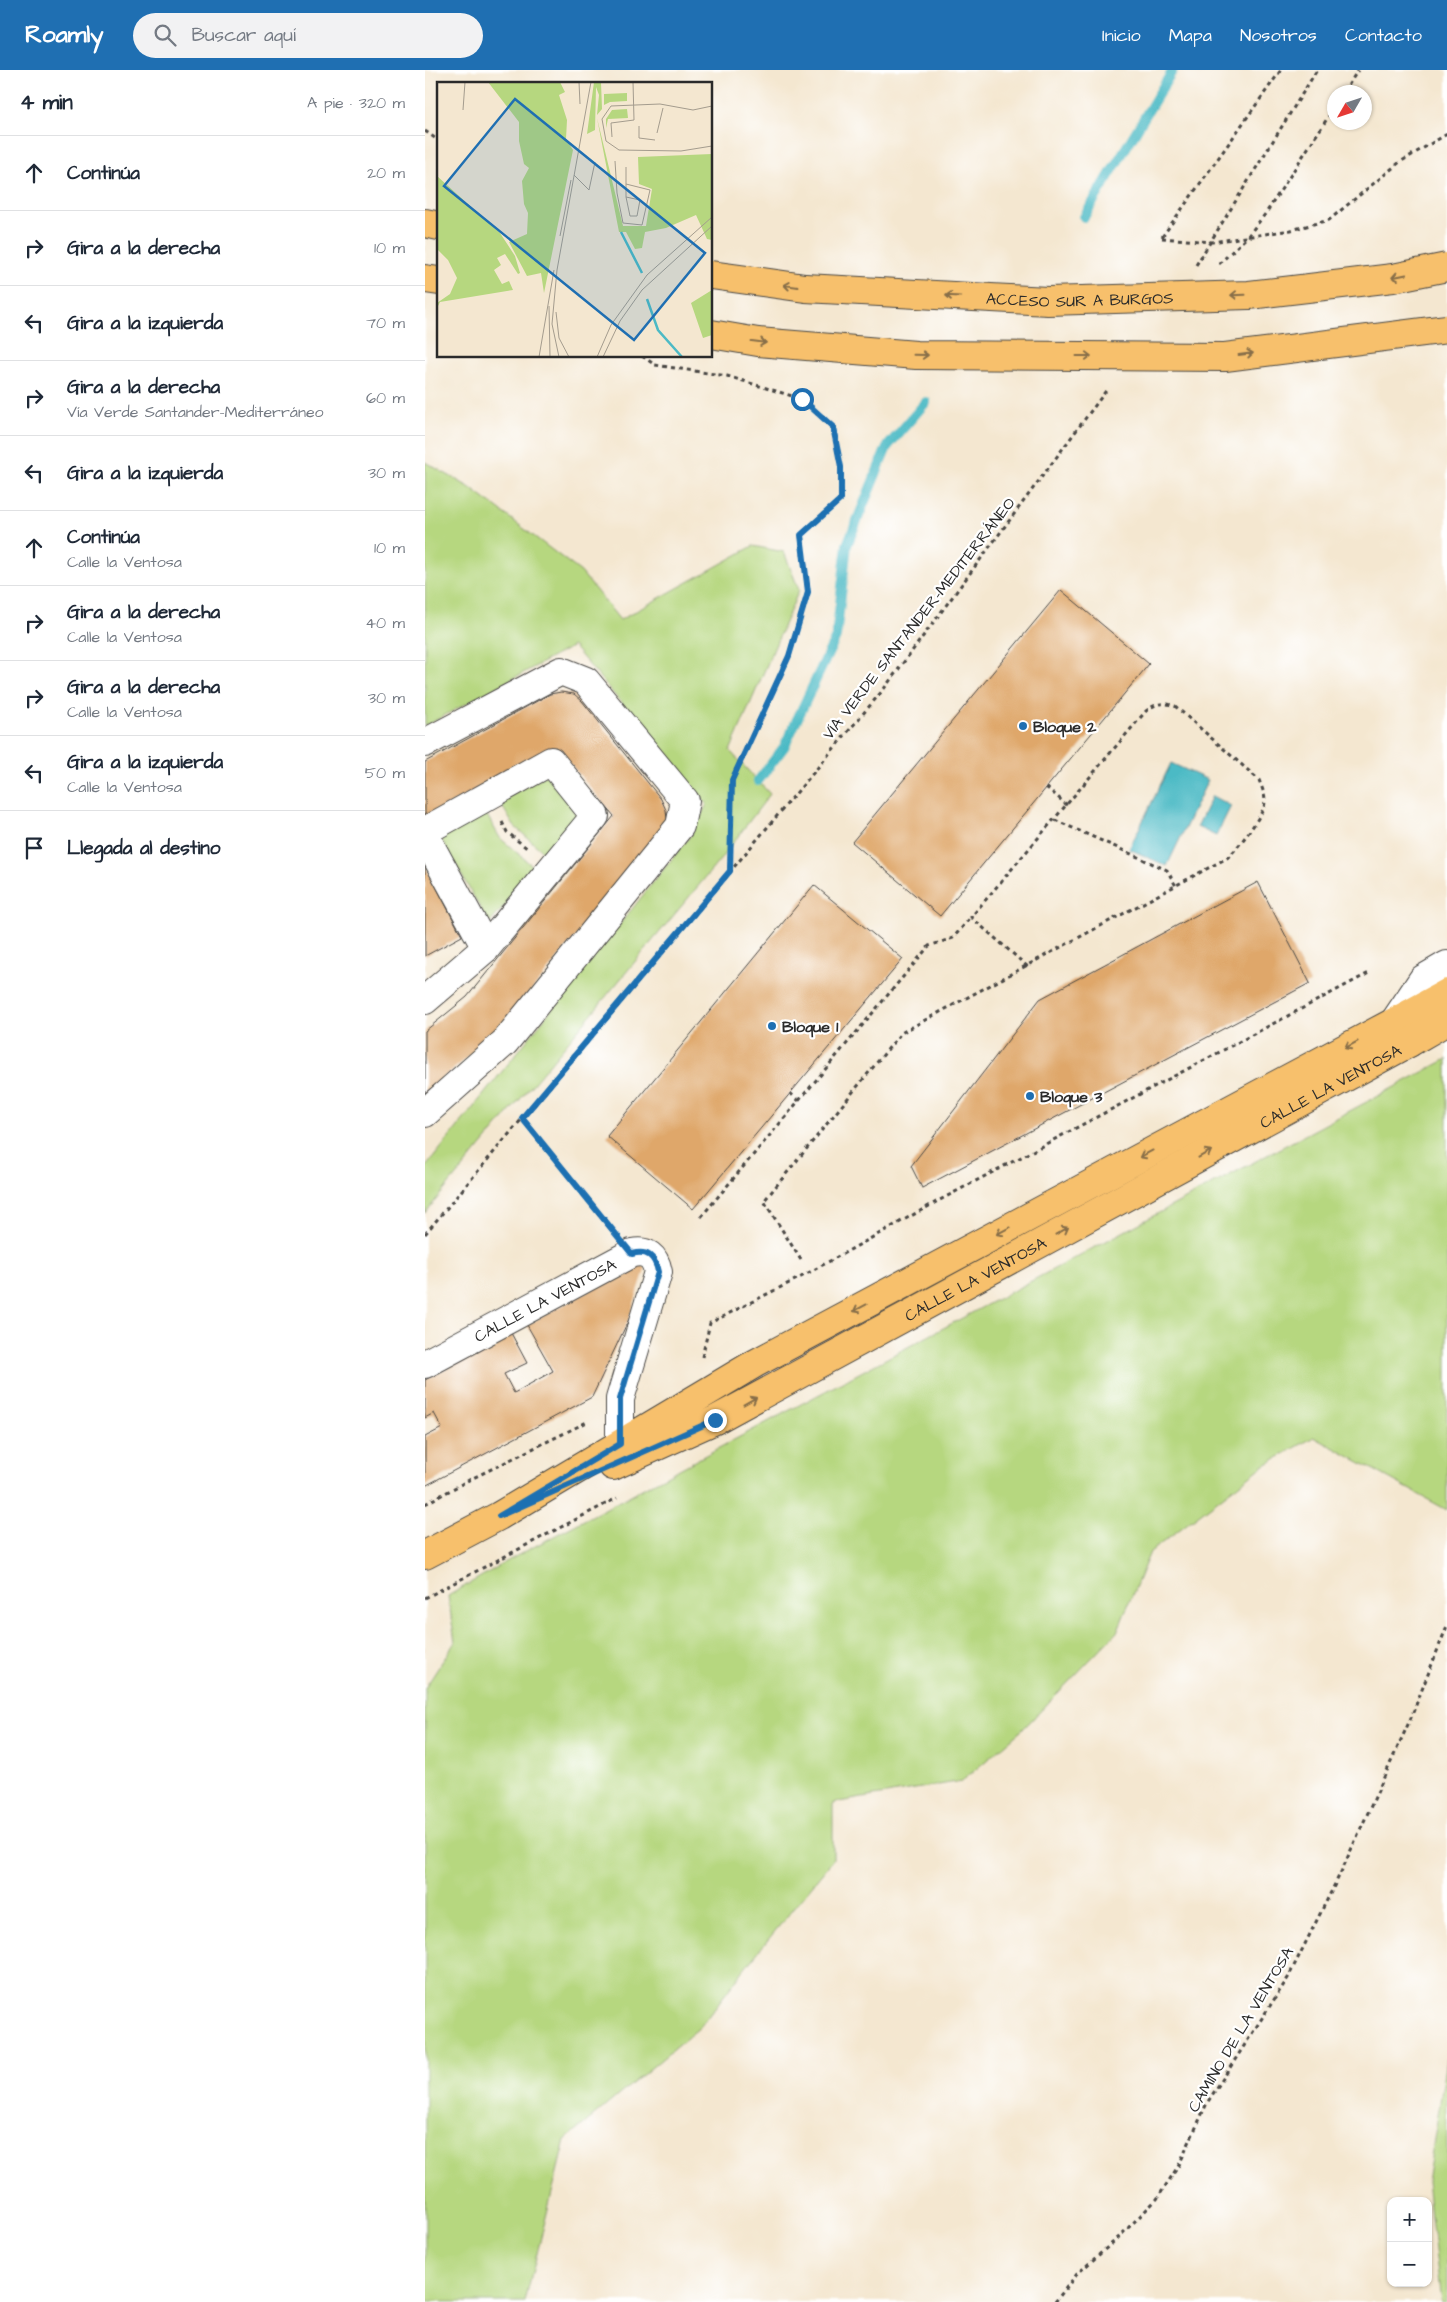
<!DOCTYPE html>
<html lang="es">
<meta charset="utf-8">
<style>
:root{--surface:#fff;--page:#f2f2f3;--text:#1f2937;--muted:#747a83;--line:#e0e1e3;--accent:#1f6fb2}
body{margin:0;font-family:"Architects Daughter",sans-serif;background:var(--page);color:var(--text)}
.controls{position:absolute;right:15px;bottom:15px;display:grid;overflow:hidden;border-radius:10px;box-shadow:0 1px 4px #0004}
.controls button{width:45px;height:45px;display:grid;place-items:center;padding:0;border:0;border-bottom:1px solid var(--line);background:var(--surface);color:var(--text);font:25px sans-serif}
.compass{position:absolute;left:902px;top:15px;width:45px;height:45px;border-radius:50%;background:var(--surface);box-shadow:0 1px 4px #0004;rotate:231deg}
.stop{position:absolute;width:15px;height:15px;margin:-11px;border:4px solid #1f6fb2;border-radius:50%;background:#fff}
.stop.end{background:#1f6fb2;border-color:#fff;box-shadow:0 1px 5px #0008}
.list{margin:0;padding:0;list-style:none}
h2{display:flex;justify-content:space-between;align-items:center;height:65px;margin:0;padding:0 20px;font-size:21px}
h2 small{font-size:16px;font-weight:400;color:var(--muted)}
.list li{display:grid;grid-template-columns:32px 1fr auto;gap:15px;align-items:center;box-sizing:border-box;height:75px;padding:0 20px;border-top:1px solid var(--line)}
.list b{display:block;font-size:19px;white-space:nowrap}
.list p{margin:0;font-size:16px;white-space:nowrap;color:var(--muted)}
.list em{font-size:16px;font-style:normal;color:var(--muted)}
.icon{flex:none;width:28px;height:28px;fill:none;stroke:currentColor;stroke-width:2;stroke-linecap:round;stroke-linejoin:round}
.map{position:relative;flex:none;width:1022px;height:2232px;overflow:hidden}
header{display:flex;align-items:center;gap:30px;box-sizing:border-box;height:70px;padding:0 25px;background:var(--accent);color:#fff}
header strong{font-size:24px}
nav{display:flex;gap:28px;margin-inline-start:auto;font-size:18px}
.search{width:350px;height:45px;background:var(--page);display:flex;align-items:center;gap:12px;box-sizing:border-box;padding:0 18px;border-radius:28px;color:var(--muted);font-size:19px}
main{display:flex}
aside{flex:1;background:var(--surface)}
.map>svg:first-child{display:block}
.green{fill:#b6d77f;stroke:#708155}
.water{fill:#4cbac5;stroke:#3c7278}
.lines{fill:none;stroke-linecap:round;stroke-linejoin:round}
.stream{stroke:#4cbac5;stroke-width:10}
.building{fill:#dfa76a}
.minor-casing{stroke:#494744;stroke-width:30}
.major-casing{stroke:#494744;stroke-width:30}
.highway-casing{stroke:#494744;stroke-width:30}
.path{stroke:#494744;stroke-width:3;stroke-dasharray:4 4;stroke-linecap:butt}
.minor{stroke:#fff;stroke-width:28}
.major{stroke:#f7c06c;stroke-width:28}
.highway{stroke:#f7c06c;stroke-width:28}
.highway-bridge-casing{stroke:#494744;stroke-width:30;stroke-linecap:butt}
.highway-bridge{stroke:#f7c06c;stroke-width:28}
.oneway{stroke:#876e48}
.route{stroke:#1f6fb2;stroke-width:6}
.poi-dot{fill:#1f6fb2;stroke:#fff;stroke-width:2}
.labels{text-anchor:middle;stroke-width:4.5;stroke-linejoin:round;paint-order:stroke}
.street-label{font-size:16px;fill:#2b2b2b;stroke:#fff}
.poi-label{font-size:16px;font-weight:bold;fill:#2b2b2b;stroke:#fff;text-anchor:start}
.inset-river{fill:none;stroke:#4cbac5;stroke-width:2.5}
.inset-road{fill:none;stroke:#a49c8e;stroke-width:1}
.view{fill:#1f6fb2;fill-opacity:0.15;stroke:#1f6fb2;stroke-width:2.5}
.inset-edge{fill:none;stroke:#2b2b2b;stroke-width:2.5}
</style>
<header>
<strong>Roamly</strong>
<div class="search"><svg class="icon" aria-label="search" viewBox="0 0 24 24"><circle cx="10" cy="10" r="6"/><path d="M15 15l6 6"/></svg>Buscar aquí</div>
<nav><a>Inicio</a><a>Mapa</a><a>Nosotros</a><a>Contacto</a></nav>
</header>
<main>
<aside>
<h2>4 min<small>A pie · 320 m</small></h2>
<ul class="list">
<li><svg class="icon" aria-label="ahead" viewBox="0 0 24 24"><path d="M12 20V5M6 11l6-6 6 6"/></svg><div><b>Continúa</b></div><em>20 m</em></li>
<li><svg class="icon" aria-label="right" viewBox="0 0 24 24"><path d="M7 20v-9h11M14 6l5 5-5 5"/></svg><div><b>Gira a la derecha</b></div><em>10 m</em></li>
<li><svg class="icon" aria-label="left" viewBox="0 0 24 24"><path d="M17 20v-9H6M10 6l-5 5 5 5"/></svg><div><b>Gira a la izquierda</b></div><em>70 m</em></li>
<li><svg class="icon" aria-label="right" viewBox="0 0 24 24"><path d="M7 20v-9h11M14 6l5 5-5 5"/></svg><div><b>Gira a la derecha</b><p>Vía Verde Santander-Mediterráneo</p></div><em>60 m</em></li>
<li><svg class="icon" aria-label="left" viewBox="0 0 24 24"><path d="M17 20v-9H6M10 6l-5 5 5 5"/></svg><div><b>Gira a la izquierda</b></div><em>30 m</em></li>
<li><svg class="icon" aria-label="ahead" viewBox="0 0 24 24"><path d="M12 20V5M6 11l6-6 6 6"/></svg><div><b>Continúa</b><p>Calle la Ventosa</p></div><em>10 m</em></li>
<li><svg class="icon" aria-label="right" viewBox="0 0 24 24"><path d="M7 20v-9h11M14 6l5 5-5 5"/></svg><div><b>Gira a la derecha</b><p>Calle la Ventosa</p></div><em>40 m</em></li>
<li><svg class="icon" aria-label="right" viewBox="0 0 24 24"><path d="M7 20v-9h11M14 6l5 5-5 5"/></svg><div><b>Gira a la derecha</b><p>Calle la Ventosa</p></div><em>30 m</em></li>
<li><svg class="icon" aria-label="left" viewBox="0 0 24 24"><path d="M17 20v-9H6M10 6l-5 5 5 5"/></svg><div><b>Gira a la izquierda</b><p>Calle la Ventosa</p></div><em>50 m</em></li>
<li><svg class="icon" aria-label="arrive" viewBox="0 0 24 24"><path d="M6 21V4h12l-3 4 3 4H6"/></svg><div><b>Llegada al destino</b></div></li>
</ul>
</aside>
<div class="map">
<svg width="1022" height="2232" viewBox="0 0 1022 2232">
<rect width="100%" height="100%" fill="#fff"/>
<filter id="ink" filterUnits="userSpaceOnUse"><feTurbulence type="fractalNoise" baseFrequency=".02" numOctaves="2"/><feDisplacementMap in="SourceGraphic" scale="10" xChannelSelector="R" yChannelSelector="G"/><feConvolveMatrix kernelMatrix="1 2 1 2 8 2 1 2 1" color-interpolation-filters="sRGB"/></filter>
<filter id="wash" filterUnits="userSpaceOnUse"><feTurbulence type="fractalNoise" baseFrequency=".0096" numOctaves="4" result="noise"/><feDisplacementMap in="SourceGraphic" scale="20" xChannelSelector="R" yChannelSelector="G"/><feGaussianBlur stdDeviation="1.12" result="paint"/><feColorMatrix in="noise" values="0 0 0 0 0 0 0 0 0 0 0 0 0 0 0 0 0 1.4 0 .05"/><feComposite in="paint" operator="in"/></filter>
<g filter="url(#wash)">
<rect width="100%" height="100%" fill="#f4e7d0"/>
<g class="green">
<polygon points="0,392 44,417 156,502 195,550 328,476 359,482 374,520 305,681 345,724 295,790 0,1143 0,1098 266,765 282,734 148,576 0,656"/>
<polygon points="121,705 154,746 122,785 89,756 74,731"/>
<polygon points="59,740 75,768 111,799 64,854 14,765"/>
<polygon points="1022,989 1022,1440 889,1367 838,1396 725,1482 692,1562 597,1660 537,1711 408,1733 408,1790 324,1893 275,1957 140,2070 100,2232 0,2232 0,1618 30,1572 23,1526 86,1489"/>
<polygon points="1022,1989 1022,2232 1016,2232 1002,2112"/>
</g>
<g class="water">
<polygon points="746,693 783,710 742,796 704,779"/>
<polygon points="787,726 806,736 791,766 772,757"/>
</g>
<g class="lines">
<g class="stream">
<polyline points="659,147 748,0"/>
<polyline points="333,711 359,677 411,567 422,475 462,377 501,332"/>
</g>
</g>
<g id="blocks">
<g class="building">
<polygon points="636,520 724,594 515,846 427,772"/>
<polygon points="136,622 149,624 157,631 236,729 241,740 242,750 237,762 70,965 0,1023 0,961 42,927 189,746 131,677 0,748 0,692 125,624"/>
<polygon points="0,796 37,866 0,886"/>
<polygon points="833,812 885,913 497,1118 486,1096 615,929"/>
<polygon points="389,815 478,889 268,1139 182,1066"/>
<polygon points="213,1194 221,1197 204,1249 167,1327 0,1416 0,1367 17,1358 9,1343 0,1348 0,1310 86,1263 102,1293 79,1304 89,1323 128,1301 102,1255"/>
</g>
</g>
</g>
<g filter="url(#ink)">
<use href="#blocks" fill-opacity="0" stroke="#494744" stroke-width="1"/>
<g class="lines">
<g class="minor-casing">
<g id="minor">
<polyline points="0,673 136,601 161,611 260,731 255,756 80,972 0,1043"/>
<polyline points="0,761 126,691 170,746 61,878 0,930"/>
<polyline points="0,766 61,878"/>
<polyline points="969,952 998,909 1022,895"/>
<path id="s1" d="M0 1294 207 1183C222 1180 230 1186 233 1202L195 1329V1374"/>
</g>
</g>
<g class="major-casing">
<g id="major">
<path id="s2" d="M188 1396 290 1350 984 973"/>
<polyline points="0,1485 74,1446 329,1294 969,952"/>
</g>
</g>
<g class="highway-casing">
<g id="highway">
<polyline points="0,153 14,156"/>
<polyline points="0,209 14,211"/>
<polyline points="969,952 1022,923"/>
<polyline points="984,973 1022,951"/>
</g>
</g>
<g class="path">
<polyline points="919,22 933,0"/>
<polyline points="0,61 14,71"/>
<polyline points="737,167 856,0"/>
<polyline points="737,168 787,172 866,160 904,150 975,92 1022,64"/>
<polyline points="794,194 822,167 841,143 909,38"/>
<polyline points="771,195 892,0"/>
<polyline points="217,286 230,295 302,306 377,329 408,357 416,397 416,429 376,465 383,522 364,586 307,710 305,800"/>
<polyline points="621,717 642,735"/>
<polyline points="630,750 742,800 751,816"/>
<polyline points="77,752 82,762 103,779"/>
<polyline points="365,1023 374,1031"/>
<polyline points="97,1048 186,1158"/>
<polyline points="276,1147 504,876 528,868 546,847"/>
<polyline points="0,1164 458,620 683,318"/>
<path d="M376 1190 339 1131 476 963 802 788C812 780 835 748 839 737 842 728 837 718 834 710L750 636C738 632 731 633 721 641L546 847 603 897"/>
<polyline points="277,1287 285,1253 376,1207 513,1131 944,903"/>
<polyline points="0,1434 44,1410 164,1351"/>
<polyline points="0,1528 192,1428"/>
<polyline points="630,2232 652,2204 693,2168 732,2129 754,2095 782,2033 863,1908 916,1802 985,1650 1022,1556"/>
</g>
<use href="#minor" class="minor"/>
<use href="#major" class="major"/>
<use href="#highway" class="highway"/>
<g class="highway-bridge-casing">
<g id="highway-bridge">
<path id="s3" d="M286 205 380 218 623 231 824 225 968 208 1022 197"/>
<polyline points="286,264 333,272 491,285 800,287 1022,259"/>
</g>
</g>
<use href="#highway-bridge" class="highway-bridge"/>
</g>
<defs><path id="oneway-shaft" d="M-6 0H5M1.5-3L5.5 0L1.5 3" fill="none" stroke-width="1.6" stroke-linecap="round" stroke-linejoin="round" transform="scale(1.25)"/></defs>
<g class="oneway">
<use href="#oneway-shaft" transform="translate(974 206) rotate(169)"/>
<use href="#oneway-shaft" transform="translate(366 216) rotate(-172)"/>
<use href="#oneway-shaft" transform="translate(813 225) rotate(178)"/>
<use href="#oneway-shaft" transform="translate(528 226) rotate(-177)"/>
<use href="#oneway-shaft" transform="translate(334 272) rotate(7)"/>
<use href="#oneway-shaft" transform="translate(821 284) rotate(-7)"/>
<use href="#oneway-shaft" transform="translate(496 285) rotate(1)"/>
<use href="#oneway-shaft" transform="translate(659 286)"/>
<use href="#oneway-shaft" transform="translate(926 975) rotate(152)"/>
<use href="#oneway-shaft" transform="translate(721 1084) rotate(152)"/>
<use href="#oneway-shaft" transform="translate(780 1084) rotate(-29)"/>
<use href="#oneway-shaft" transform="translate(578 1161) rotate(152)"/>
<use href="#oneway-shaft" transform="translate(637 1161) rotate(-29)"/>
<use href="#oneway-shaft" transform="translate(435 1238) rotate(152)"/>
<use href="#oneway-shaft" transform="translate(325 1331) rotate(-29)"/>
</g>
</g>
<g class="lines" filter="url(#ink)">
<path class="route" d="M290 1350 74 1446 195 1374V1329L233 1202C230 1186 222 1180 207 1184L97 1048 305 801 307 710 364 586 383 522 376 465 416 429V397L408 357 377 329"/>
</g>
<g class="poi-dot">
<circle cx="598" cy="656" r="5"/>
<circle cx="347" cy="956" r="5"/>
<circle cx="605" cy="1026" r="5"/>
</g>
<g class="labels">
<g class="street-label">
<text dy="6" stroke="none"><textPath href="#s3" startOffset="370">ACCESO SUR A BURGOS</textPath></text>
<text transform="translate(493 548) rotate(-52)" y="6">VÍA VERDE SANTANDER-MEDITERRÁNEO</text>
<text dy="6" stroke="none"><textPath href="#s2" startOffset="812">CALLE LA VENTOSA</textPath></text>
<text dy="6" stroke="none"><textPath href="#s2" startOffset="408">CALLE LA VENTOSA</textPath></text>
<text dy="6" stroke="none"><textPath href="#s1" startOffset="136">CALLE LA VENTOSA</textPath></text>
<text transform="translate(815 1959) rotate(-59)" y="6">CAMINO DE LA VENTOSA</text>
</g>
<g class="poi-label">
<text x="608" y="662">Bloque 2</text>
<text x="357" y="962">Bloque 1</text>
<text x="615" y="1032">Bloque 3</text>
</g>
</g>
<g transform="translate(12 12)">
<rect width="275" height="275" fill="#f4e7d0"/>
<path d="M51 0H123L128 10 122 13 130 38 129 57 136 68 107 211 104 191 90 194 72 160 90 152 91 131 87 122 85 99 92 86 87 82 82 59V40ZM157 0H164L165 27 160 33 162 13 159 5 158 48 150 52ZM190 11V19L173 20 167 23V12ZM175 28 190 27 191 36 171 37 169 46V37ZM160 36 186 144H209L215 107 202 102 201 75 275 72V158L270 157 259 133 229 146 208 150 205 166 198 167 189 150H182ZM0 94 63 151 78 174 83 191 81 192 68 172 60 176 64 183 57 188 65 202 72 199 76 208 3 220 0 226V221L13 212 20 196 11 178 0 167ZM275 208V253L266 256 254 221Z" fill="#b6d77f"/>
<path class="inset-river" d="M184 150 205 191M210 217 221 248 245 275"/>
<path class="inset-road" d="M142 0 143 22M275 24 256 28 223 22 174 24 165 37 169 59 182 68 244 69 275 64M26 28 28 0M202 44V56L218 58M220 51 226 26M175 55 174 41 197 38 196 0M178 79 180 111 186 141 205 143 213 108 189 102M189 85V115L193 134H200L203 118 189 115M137 93 152 108 158 80M123 154 134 98M120 188 154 0M120 188 115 242 122 275M112 224 113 275M119 230 122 256 132 275M102 275 117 188M160 275 174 243 210 193 275 135M166 275 183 239 205 208 275 144"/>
<path class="view" d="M78 17 268 171 197 258 7 104Z"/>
<rect width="275" height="275" class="inset-edge"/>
</g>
</svg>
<div class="controls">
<button>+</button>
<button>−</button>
</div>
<svg class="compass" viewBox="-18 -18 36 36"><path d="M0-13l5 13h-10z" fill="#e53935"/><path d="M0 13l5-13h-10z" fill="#747a83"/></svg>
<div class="stop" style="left:377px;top:329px"></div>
<div class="stop end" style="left:290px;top:1350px"></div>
</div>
</main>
